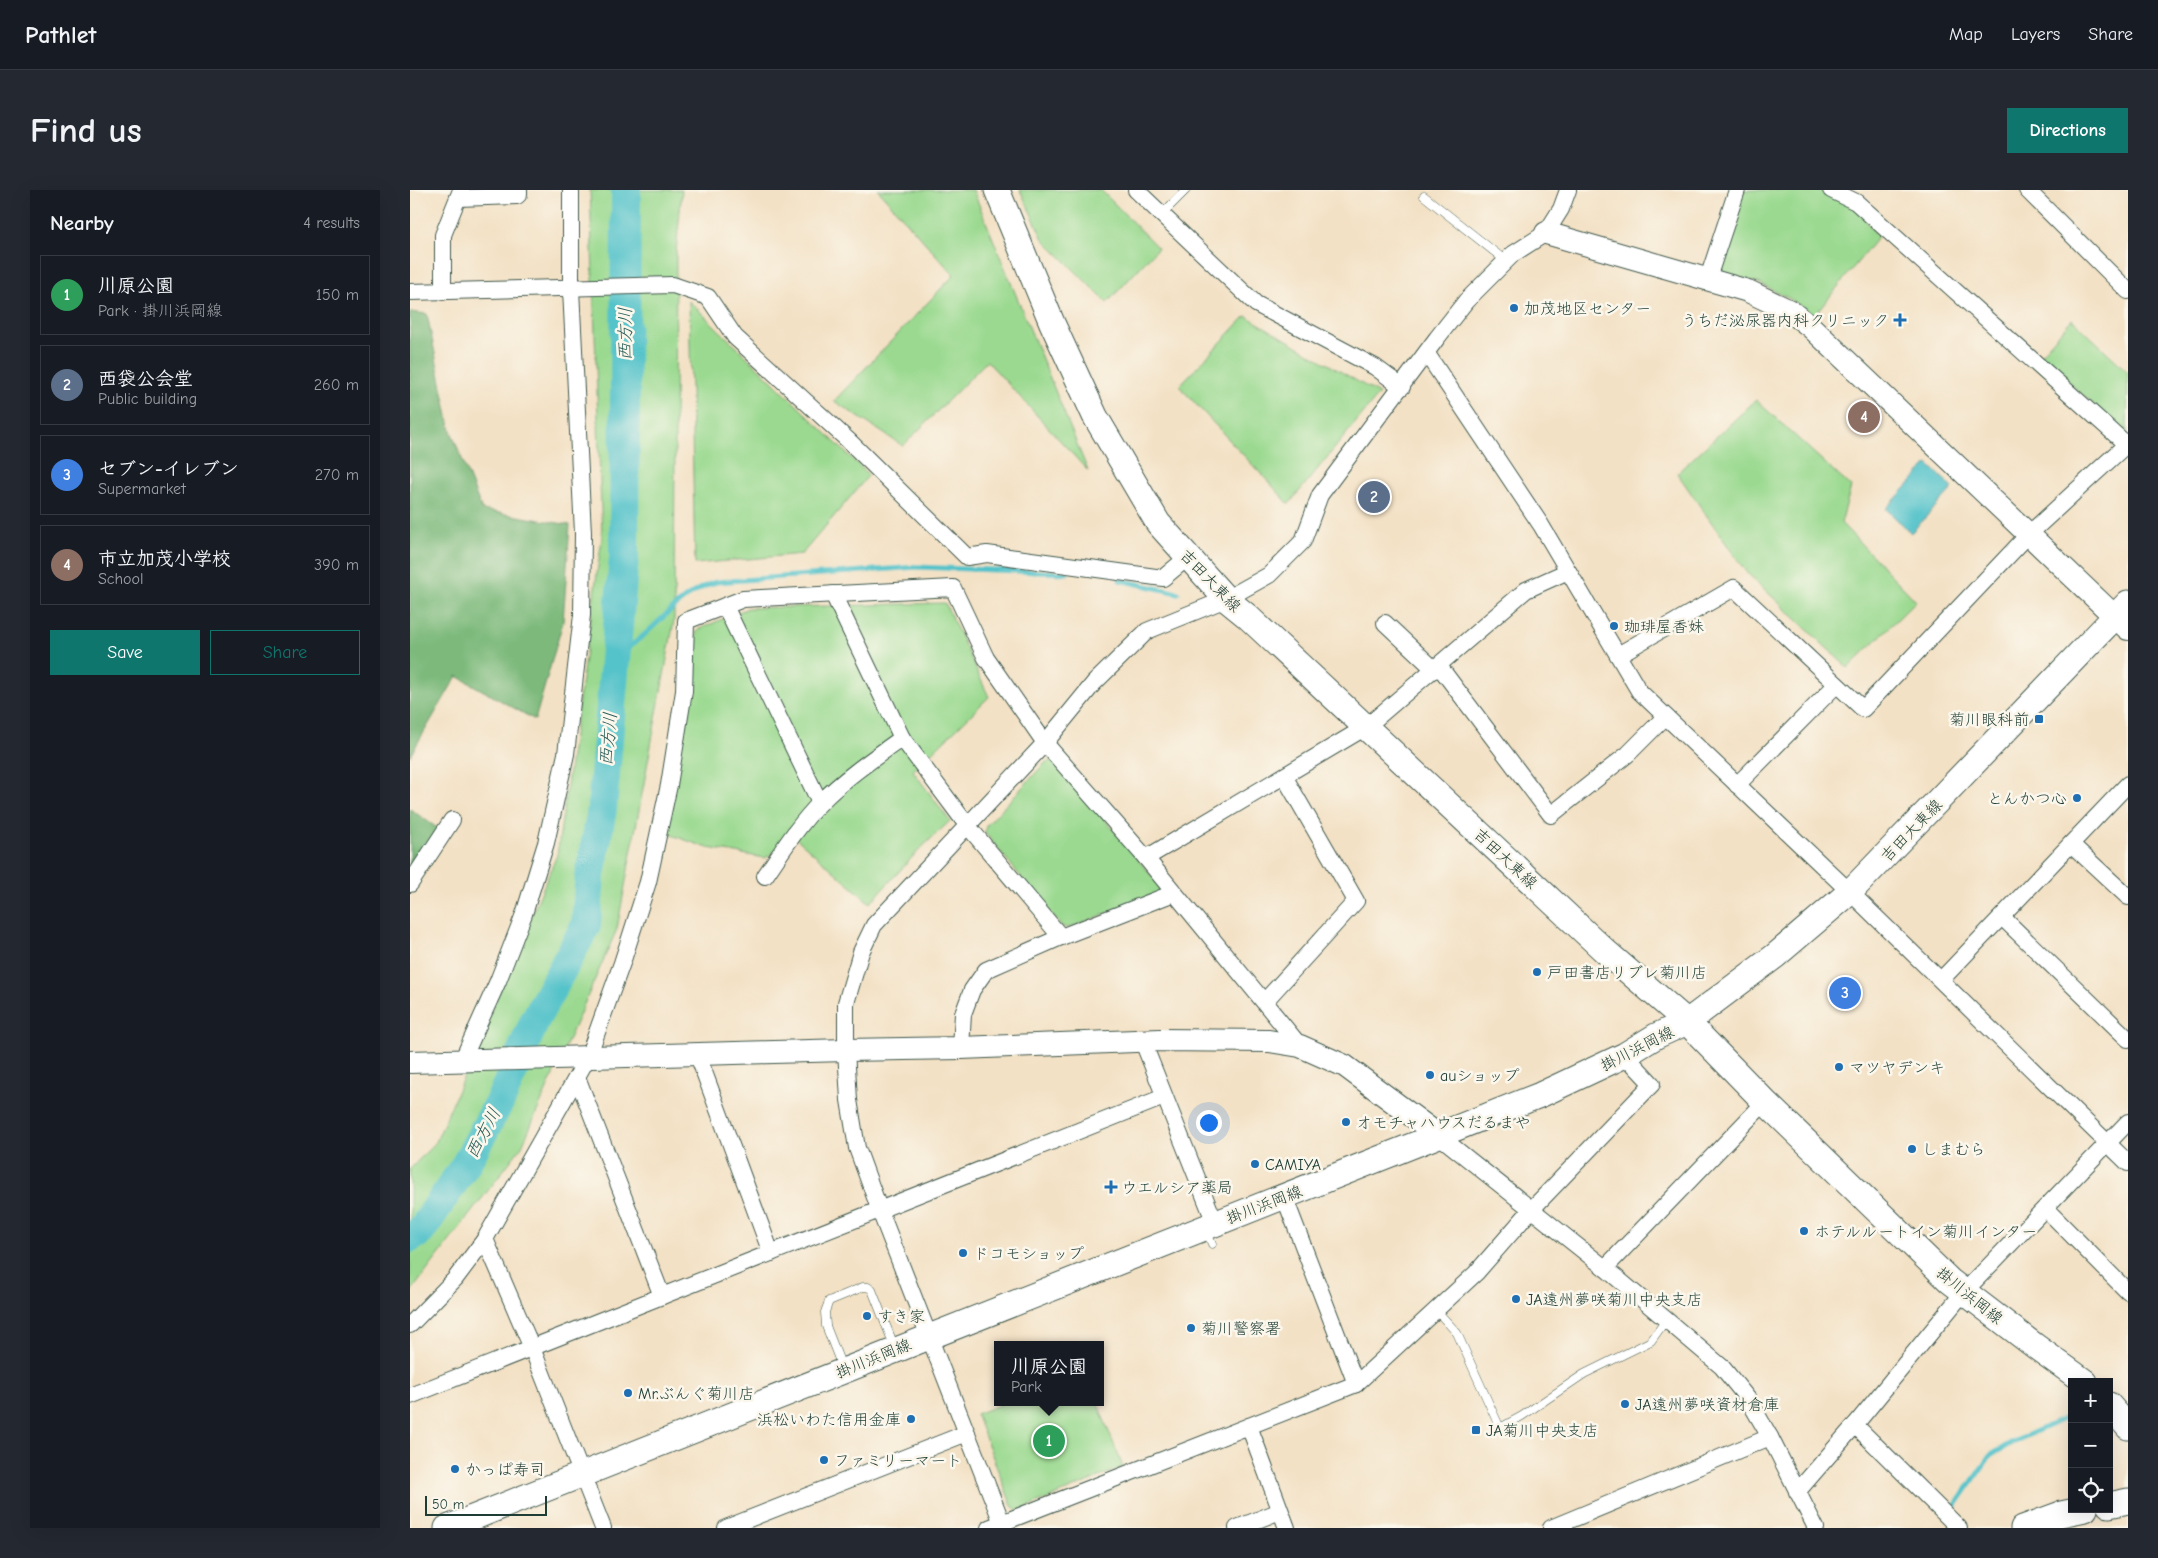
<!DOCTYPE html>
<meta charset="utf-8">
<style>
:root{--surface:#171b24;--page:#242831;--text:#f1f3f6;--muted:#9ea1a6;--line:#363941;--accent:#0f766e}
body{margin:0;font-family:"Comic Neue","Klee One",sans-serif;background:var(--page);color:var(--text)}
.controls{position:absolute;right:15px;bottom:15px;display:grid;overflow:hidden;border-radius:0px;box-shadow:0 5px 20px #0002}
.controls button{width:45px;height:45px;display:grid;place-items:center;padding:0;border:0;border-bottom:1px solid var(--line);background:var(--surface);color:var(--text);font:25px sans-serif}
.scale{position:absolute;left:15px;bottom:12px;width:122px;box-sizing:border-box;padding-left:5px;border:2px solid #1f3d34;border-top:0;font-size:14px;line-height:18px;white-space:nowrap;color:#1f3d34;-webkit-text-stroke:4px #fbf7ec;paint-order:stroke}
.you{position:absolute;left:798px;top:932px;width:18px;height:18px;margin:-12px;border:4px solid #fff;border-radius:50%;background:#1a73e8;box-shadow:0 0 0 8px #1a73e833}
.badge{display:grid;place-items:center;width:32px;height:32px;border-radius:50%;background:var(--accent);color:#fff;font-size:16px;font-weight:700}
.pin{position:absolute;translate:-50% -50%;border:2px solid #fff;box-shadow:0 1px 5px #0006}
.popup{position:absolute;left:584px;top:1151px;width:110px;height:65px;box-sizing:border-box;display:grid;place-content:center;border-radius:0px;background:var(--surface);filter:drop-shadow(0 1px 4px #0005);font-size:16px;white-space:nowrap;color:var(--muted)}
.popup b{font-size:19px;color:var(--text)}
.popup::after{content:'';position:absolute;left:50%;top:100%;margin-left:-10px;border:10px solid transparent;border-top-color:var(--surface)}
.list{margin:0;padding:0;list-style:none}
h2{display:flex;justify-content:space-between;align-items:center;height:65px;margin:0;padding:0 20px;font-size:21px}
h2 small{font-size:16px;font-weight:400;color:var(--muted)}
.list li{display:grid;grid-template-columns:32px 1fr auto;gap:15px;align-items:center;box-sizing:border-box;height:80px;margin:0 10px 10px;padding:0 10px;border:1px solid var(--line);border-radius:0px}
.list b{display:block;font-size:19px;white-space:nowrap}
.list p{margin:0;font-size:16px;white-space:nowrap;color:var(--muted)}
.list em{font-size:16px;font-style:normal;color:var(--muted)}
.actions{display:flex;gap:10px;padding:15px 20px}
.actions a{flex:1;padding:11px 0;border:1px solid var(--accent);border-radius:0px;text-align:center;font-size:18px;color:var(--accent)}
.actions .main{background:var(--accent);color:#fff}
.icon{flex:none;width:28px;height:28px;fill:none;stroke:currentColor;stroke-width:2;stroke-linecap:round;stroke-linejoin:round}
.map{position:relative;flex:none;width:1718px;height:1338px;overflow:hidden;border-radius:0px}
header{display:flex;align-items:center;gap:30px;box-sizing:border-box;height:70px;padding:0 25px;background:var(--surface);border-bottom:1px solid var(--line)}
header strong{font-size:24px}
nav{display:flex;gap:28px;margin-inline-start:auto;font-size:18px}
.intro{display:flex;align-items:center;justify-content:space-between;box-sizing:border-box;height:120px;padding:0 30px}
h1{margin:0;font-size:35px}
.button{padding:12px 22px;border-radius:0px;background:var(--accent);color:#fff;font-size:18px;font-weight:700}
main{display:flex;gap:30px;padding:0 30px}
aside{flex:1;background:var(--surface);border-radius:0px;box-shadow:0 5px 20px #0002}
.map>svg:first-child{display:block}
.green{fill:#9ad98f;stroke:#5c8b62}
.forest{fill:#7bb97a;stroke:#4d7b57}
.water{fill:#55c3ca;stroke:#3a807f}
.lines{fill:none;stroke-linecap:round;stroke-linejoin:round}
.stream{stroke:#55c3ca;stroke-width:5}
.river{stroke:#55c3ca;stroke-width:30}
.lane-casing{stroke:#3f564a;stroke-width:9}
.street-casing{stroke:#3f564a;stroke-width:18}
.secondary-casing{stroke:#3f564a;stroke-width:24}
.primary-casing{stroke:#3f564a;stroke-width:27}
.lane{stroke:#fff;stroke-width:8}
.street{stroke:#fff;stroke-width:16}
.secondary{stroke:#fff;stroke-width:22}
.primary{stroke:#fff;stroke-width:25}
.poi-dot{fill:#1f6fb2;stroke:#fbf7ec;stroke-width:2}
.labels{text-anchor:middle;stroke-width:5;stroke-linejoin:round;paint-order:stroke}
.poi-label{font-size:16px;fill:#1f3d34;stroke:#fbf7ec;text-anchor:start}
.street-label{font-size:16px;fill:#1f3d34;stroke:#fbf7ec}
.water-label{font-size:18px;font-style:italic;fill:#2c5e5a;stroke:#fbf7ec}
</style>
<header>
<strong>Pathlet</strong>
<nav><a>Map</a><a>Layers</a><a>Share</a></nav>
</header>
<div class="intro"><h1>Find us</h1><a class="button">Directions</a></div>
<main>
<aside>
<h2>Nearby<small>4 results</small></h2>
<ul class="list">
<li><span class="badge" style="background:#2e9e5b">1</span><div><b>川原公園</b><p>Park · 掛川浜岡線</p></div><em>150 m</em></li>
<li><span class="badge" style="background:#5c6f8a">2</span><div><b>西袋公会堂</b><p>Public building</p></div><em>260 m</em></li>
<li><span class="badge" style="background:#3f7fe0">3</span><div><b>セブン-イレブン</b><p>Supermarket</p></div><em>270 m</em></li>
<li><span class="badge" style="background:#8d6e63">4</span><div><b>市立加茂小学校</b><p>School</p></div><em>390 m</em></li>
</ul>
<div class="actions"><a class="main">Save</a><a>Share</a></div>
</aside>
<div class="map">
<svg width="1718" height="1338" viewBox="0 0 1718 1338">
<rect width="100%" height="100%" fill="#fbf7ec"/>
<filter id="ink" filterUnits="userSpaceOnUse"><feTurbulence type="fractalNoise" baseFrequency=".02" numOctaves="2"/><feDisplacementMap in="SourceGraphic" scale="10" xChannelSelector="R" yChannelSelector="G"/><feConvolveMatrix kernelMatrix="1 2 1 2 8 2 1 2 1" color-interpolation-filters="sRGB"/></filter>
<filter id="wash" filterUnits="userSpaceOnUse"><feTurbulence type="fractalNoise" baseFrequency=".0096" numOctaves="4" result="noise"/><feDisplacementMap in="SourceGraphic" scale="20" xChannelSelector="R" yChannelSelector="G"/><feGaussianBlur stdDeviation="1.12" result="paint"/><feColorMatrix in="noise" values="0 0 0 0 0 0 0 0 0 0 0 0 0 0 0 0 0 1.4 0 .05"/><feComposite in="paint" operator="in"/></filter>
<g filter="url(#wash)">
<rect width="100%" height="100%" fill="#f3e1c5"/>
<g class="green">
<polygon points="180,0 272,0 266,62 264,431 207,739 112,956 0,1103 0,979 26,952 147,665 192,348"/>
<polygon points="468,0 563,0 678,281 577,171 493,256 424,211 544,85"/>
<polygon points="610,0 691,0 748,58 697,113 633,49"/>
<polygon points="1334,0 1434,0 1468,47 1405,125 1380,109 1351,94 1313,82 1309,74"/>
<polygon points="279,111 459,285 392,364 285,374"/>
<polygon points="836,126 969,204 879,314 769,196"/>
<polygon points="1662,129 1718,182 1717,244 1629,166"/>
<polygon points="1346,210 1441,297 1431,333 1506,411 1438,478 1336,382 1267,283"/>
<polygon points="535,413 579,507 503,581 540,631 509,660 460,713 386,648 355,668 298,658 253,642 287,440 338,418"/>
<polygon points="645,570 750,696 748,703 659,738 652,737 575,643 576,636 636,572"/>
<polygon points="597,1212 687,1212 713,1277 609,1321 602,1316 566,1224"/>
</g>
<g class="forest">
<polygon points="0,122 17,124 41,241 72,320 160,335 153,432 125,530 47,486 0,566"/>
<polygon points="0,619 33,642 0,694"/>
</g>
<polygon class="water" points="1518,274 1543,298 1501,343 1476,319"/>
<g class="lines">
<g class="stream">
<polyline points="710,390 768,403"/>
<path d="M205 467C215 460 225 453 234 445 257 425 276 401 306 392L507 377 657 383"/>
<polyline points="1543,1319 1580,1266 1601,1253 1662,1225"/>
</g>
<polyline class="river" points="0,1048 11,1041 56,974 91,909 126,828 176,735 180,685 192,619 214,367 216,0"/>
</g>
</g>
<g filter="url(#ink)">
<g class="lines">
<g class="lane-casing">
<g id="lane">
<polyline points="1014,6 1096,71"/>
<polyline points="752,24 776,0"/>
<polyline points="796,1040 802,1054"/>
<polyline points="1026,1120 1047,1143 1090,1238 1112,1226 1174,1184 1241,1151 1256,1130"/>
<polyline points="432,1177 416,1136 415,1122 419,1111 453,1097 458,1097 462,1100 485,1158"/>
</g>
</g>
<g class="street-casing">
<g id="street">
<polyline points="726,0 846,114 965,177 992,197"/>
<polyline points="1421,0 1446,12 1716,254"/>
<polyline points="1617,0 1718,101"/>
<polyline points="48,8 107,6 109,4 109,0"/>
<polyline points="1298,88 1327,0"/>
<polyline points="0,102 263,95 298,107 325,147 440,252 557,367 577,364 753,388 778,367"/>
<polyline points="33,102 33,45 51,0"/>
<polyline points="1017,164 1131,335 1229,501 1440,702 1718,973"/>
<polyline points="423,404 492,548 557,635 651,747"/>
<polyline points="315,416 410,613"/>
<polyline points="975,433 1025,480"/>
<polyline points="1208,465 1324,398 1453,519 1619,344 1718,253"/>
<polyline points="1029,476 1141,625 1218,564 1255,527"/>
<polyline points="1327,595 1426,495"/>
<polyline points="1661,654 1718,707"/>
<polyline points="736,668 956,537 1116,400 1158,381"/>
<path d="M355 686C372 661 389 634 411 612 435 588 464 568 492 548"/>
<polyline points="0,694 42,630"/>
<polyline points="1592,727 1718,849"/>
<polyline points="1531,790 1718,594"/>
<polyline points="855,811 946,711 874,586"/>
<polyline points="733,852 805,1033"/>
<polyline points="551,858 553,824 562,800 576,780 651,747 764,703"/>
<polyline points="287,863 361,1063"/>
<polyline points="52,871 88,791 114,724 136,653 156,564 172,425 173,343 161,99 161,0"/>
<polyline points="167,887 252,1106"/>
<polyline points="1028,945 1195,1078 1312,1177 1338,1209 1360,1247 1406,1338"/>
<polyline points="874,1006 946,1194"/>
<polyline points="1636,1019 1718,1102"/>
<polyline points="1195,1078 1355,912"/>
<polyline points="0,1135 45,1089 75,1049"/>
<polyline points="0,1206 754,907"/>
<polyline points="1445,1235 1549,1338"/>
<polyline points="839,1236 877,1338"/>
<polyline points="1387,1302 1445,1235 1553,1103 1718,932"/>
<polyline points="193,1338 122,1158 75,1049 178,867 212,773 238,692 259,595 274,501 276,431 333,409 543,398 576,468 635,553 736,668 890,856"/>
<polyline points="316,1338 557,1243"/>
<polyline points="579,1338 946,1194 1066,1083 1121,1020 1242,894 1215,865"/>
<polyline points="594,1338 470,1021 447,958 439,910 436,860 436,813 451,762 464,735 635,553 684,493 737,441 816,409 859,385 893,351 910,305 1027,148 1056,111 1103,64 1136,43 1151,19 1158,0"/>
<polyline points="827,1338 870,1321"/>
<polyline points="1141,1338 1360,1247"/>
</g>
</g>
<g class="secondary-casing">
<g id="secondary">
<polyline points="1136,43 1338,101 1380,121 1401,137 1718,439"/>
<polyline points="0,872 436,860 551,858 750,850 859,851 890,856 935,876 1028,945"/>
</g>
</g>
<g class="primary-casing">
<g id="primary">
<polyline points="587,0 642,133 685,226 748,333 816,409 837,426 1195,761 1277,832 1355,912 1540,1091 1625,1156 1675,1192"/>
<polyline points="1699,1215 1718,1237"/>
<polyline points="1699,1315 1718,1311"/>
<polyline points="37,1338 1130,905 1215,865 1246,846 1277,832 1365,766 1440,702 1718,413"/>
<polyline points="1613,1338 1651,1324 1675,1319"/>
</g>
</g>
<use href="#lane" class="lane"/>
<use href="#street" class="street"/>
<use href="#secondary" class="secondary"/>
<use href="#primary" class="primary"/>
</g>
</g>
<g class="poi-dot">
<circle cx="1104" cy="118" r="5"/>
<path d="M1487.5 122.5h5v5h5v5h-5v5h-5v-5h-5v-5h5z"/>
<circle cx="1204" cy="436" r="5"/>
<rect x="1624" y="524" width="10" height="10" rx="2.5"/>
<circle cx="1667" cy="608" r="5"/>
<circle cx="1127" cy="782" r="5"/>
<circle cx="1429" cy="877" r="5"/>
<circle cx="1020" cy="885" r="5"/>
<circle cx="936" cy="932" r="5"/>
<circle cx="1502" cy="959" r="5"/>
<circle cx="845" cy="974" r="5"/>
<path d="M698.5 989.5h5v5h5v5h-5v5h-5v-5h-5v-5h5z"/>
<circle cx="1394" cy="1041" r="5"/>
<circle cx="553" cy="1063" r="5"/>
<circle cx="1106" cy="1109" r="5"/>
<circle cx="457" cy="1126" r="5"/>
<circle cx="781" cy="1138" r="5"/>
<circle cx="218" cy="1203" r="5"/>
<circle cx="1215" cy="1214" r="5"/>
<circle cx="501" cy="1229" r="5"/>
<rect x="1061" y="1235" width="10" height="10" rx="2.5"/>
<circle cx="414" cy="1270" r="5"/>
<circle cx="45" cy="1279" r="5"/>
</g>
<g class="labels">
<g class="poi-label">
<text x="1114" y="124">加茂地区センター</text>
<text x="1479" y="136" text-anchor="end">うちだ泌尿器内科クリニック</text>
<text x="1214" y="442">珈琲屋香妹</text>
<text x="1619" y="535" text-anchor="end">菊川眼科前</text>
<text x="1657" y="614" text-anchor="end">とんかつ心</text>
<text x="1137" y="788">戸田書店リブレ菊川店</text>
<text x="1439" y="883">マツヤデンキ</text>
<text x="1030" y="891">auショップ</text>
<text x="946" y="938">オモチャハウスだるまや</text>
<text x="1512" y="965">しまむら</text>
<text x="855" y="980">CAMIYA</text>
<text x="711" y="1003">ウエルシア薬局</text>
<text x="1404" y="1047">ホテルルートイン菊川インター</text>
<text x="563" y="1069">ドコモショップ</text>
<text x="1116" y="1115">JA遠州夢咲菊川中央支店</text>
<text x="467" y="1132">すき家</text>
<text x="791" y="1144">菊川警察署</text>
<text x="228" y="1209">Mr.ぶんぐ菊川店</text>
<text x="1225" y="1220">JA遠州夢咲資材倉庫</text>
<text x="491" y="1235" text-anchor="end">浜松いわた信用金庫</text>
<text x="1076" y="1246">JA菊川中央支店</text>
<text x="424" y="1276">ファミリーマート</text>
<text x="55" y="1285">かっぱ寿司</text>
</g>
<g class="street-label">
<text transform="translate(801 390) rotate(46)" y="6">吉田大東線</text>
<text transform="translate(1501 640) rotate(-46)" y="6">吉田大東線</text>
<text transform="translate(1096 668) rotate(43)" y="6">吉田大東線</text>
<text transform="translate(1227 858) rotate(-27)" y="6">掛川浜岡線</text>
<text transform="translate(854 1014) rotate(-21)" y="6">掛川浜岡線</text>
<text transform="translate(1560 1105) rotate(39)" y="6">掛川浜岡線</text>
<text transform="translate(463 1168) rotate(-22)" y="6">掛川浜岡線</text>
</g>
<g class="water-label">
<text transform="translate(215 144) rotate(-90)" y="6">西方川</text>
<text transform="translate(198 549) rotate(-85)" y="6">西方川</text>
<text transform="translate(73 943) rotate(-62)" y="6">西方川</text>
</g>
</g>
</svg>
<div class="controls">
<button>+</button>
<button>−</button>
<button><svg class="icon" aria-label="locate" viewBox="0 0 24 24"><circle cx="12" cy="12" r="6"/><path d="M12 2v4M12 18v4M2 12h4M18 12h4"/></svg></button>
</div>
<div class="scale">50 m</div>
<div class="you"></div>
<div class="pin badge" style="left:639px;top:1251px;background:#2e9e5b">1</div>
<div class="popup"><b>川原公園</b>Park</div>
<div class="pin badge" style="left:964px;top:307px;background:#5c6f8a">2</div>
<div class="pin badge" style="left:1435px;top:803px;background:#3f7fe0">3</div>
<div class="pin badge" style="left:1454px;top:227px;background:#8d6e63">4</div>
</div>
</main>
